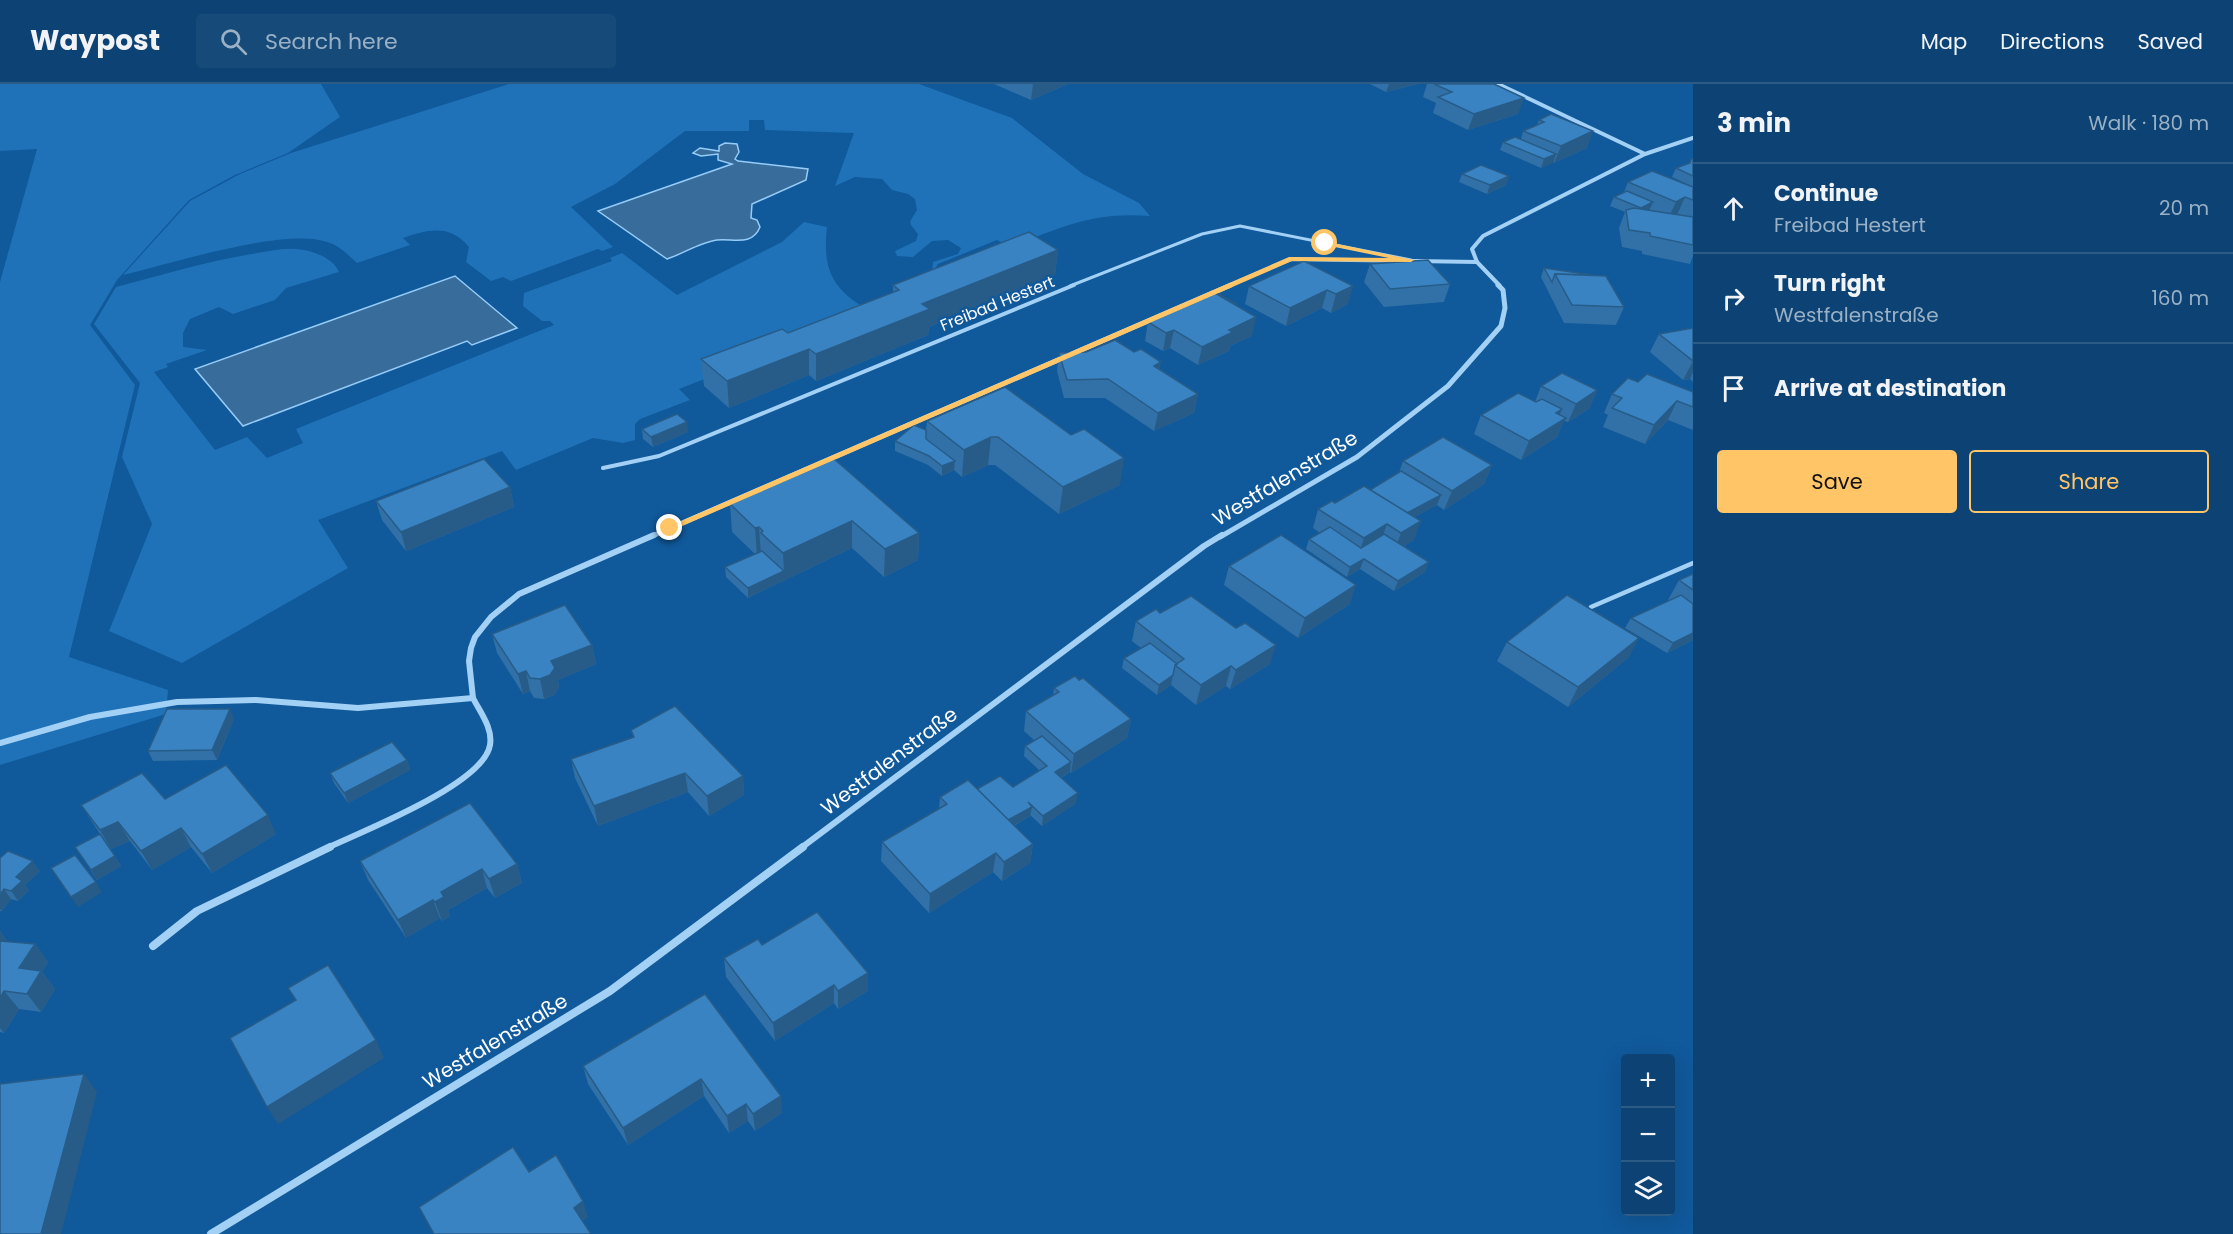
<!DOCTYPE html>
<meta charset="utf-8">
<style>
:root{--surface:#0c4374;--page:#154a79;--text:#f1f3f6;--muted:#9ab0c5;--line:#2c5c86;--accent:#ffc567}
body{margin:0;font-family:Poppins,sans-serif;background:var(--page);color:var(--text)}
.controls{position:absolute;right:18px;bottom:18px;display:grid;overflow:hidden;border-radius:6px;box-shadow:0 6px 24px #0002}
.controls button{width:54px;height:54px;display:grid;place-items:center;padding:0;border:0;border-bottom:2px solid var(--line);background:var(--surface);color:var(--text);font:30px sans-serif}
.stop{position:absolute;width:18px;height:18px;margin:-14px;border:4px solid #ffc567;border-radius:50%;background:#fff}
.stop.end{background:#ffc567;border-color:#fff;box-shadow:0 2px 6px #0008}
.list{margin:0;padding:0;list-style:none}
h2{display:flex;justify-content:space-between;align-items:center;height:78px;margin:0;padding:0 24px;font-size:26px}
h2 small{font-size:20px;font-weight:400;color:var(--muted)}
.list li{display:grid;grid-template-columns:39px 1fr auto;gap:18px;align-items:center;box-sizing:border-box;height:90px;padding:0 24px;border-top:2px solid var(--line)}
.list b{display:block;font-size:22px;white-space:nowrap}
.list p{margin:0;font-size:20px;white-space:nowrap;color:var(--muted)}
.list em{font-size:20px;font-style:normal;color:var(--muted)}
.actions{display:flex;gap:12px;padding:18px 24px}
.actions a{flex:1;padding:14px 0;border:2px solid var(--accent);border-radius:6px;text-align:center;font-size:21px;color:var(--accent)}
.actions .main{background:var(--accent);color:#111}
.icon{flex:none;width:33px;height:33px;fill:none;stroke:currentColor;stroke-width:2;stroke-linecap:round;stroke-linejoin:round}
.map{position:relative;flex:none;width:1693px;height:1150px;overflow:hidden}
header{display:flex;align-items:center;gap:36px;box-sizing:border-box;height:84px;padding:0 30px;background:var(--surface);border-bottom:2px solid var(--line)}
header strong{font-size:28px}
nav{display:flex;gap:33px;margin-inline-start:auto;font-size:21px}
.search{width:420px;height:54px;background:var(--page);display:flex;align-items:center;gap:15px;box-sizing:border-box;padding:0 21px;border-radius:6px;color:var(--muted);font-size:22px}
main{display:flex}
aside{flex:1;background:var(--surface)}
.map>svg:first-child{display:block}
.green{fill:#1f72b8}
.water{fill:#386c9b;stroke:#95ccf8;stroke-width:1.5}
.lines{fill:none;stroke-linecap:round;stroke-linejoin:round}
.service-far2{stroke:#a3d0f5;stroke-width:3}
.service-far1{stroke:#a3d0f5;stroke-width:4}
.service{stroke:#a3d0f5;stroke-width:4.5}
.minor-far3{stroke:#a3d0f5;stroke-width:4}
.minor-far2{stroke:#a3d0f5;stroke-width:5}
.minor-far1{stroke:#a3d0f5;stroke-width:6}
.minor{stroke:#a3d0f5;stroke-width:8}
.wall{fill:#3171a7}
.shaded-wall{fill:#285c88}
.building{fill:#3983c2;stroke:#285c88;stroke-width:1.5}
.route{fill:#ffc567}
.labels{text-anchor:middle;stroke-width:5;stroke-linejoin:round;paint-order:stroke}
.far-street-label{font-size:16px;fill:#fff;stroke:#10599b}
.street-label{font-size:20px;fill:#fff;stroke:#10599b}
</style>
<header>
<strong>Waypost</strong>
<div class="search"><svg class="icon" aria-label="search" viewBox="0 0 24 24"><circle cx="10" cy="10" r="6"/><path d="M15 15l6 6"/></svg>Search here</div>
<nav><a>Map</a><a>Directions</a><a>Saved</a></nav>
</header>
<main>
<div class="map">
<svg width="1693" height="1150" viewBox="0 0 1693 1150">
<rect width="100%" height="100%" fill="#10599b"/>
<g class="green">
<polygon points="0,0 321,0 340,33 288,69 235,91 189,116 117,196 90,241 135,301 69,573 168,606 166,630 0,681 0,198 37,65 0,67"/>
<path d="M509 0H919L1012 34 1083 90 1139 119 1150 132C1091 128 1063 143 1010 163L997 156 938 180 932 190 933 178 958 170 961 164 948 156 932 157 913 173 897 172 895 167 916 157 918 150C908 137 908 141 917 126L915 115 908 110 892 106 882 95 855 93 835 102 854 49 765 46 764 36H749V47H685L615 100 571 123 613 163 602 167 598 165 511 197 503 193 491 197 466 178 469 163C450 140 429 145 403 154L410 161 357 179C348 171 339 161 327 158 285 143 170 180 123 191L190 117 240 90 291 69Z"/>
<path d="M804 138 827 143C823 180 829 202 862 222L750 277 679 305 690 316 640 335 635 340V356L623 359 593 354 516 386 502 367 318 436 348 484 182 579 109 547 152 440 122 373 140 299 94 240 116 203C161 191 205 178 251 170 265 168 281 164 296 165 311 166 333 173 339 188L286 204 275 216 233 230 219 223 190 235 183 249V263L207 266 166 280 168 283 154 288 215 366 247 353 267 374 303 359 296 345 554 241 550 237H542L523 222 524 209 612 177 610 174 622 169 677 211 782 158Z"/>
</g>
<g class="water">
<path d="M725 59 737 60 739 68 735 75 738 77 808 85 806 96 752 120 751 134 757 136 760 143C752 163 732 154 717 156 701 158 682 170 667 175L598 127 732 80 718 76V70L701 72 693 69 700 64 719 67V62Z"/>
<polygon points="455,192 517,244 472,261 467,257 243,342 195,285"/>
</g>
<g class="lines">
<polyline class="service-far2" points="1070,202 1202,150 1240,142 1411,176"/>
<polyline class="service-far1" points="603,384 659,372 1074,201"/>
<polyline class="service" points="1591,523 1693,479"/>
<g class="minor-far3">
<polyline points="1498,0 1645,70"/>
<polyline points="1477,178 1500,202"/>
<polyline points="1228,202 1291,175 1477,178 1472,165 1483,152 1645,70 1693,54"/>
</g>
<g class="minor-far2">
<polyline points="650,453 1231,201"/>
<polyline points="1220,453 1357,373 1448,302 1501,242 1505,224 1503,206 1498,201"/>
</g>
<g class="minor-far1">
<polyline points="473,614 469,577 471,564 475,553 491,533 519,510 654,451"/>
<path d="M0 659 90 633 177 618 256 616 358 624 473 614C480 628 493 644 490 661 484 700 363 747 327 764"/>
<polyline points="801,764 1204,462 1222,451"/>
</g>
<g class="minor">
<polyline points="153,862 197,827 330,763"/>
<polyline points="211,1150 610,907 803,763"/>
</g>
</g>
<g class="wall">
<polygon points="994,0 1068,0 1031,16"/>
<polygon points="1370,0 1418,0 1386,8"/>
<polygon points="1427,0 1494,0 1518,30 1468,46 1433,29 1436,19 1423,13"/>
<polygon points="1551,30 1587,64 1554,79 1553,78 1541,84 1500,66 1503,58 1521,55 1523,47 1537,41 1539,36"/>
<polygon points="1691,75 1693,75 1693,103 1672,93 1676,84 1689,79"/>
<polygon points="1462,90 1506,101 1487,110 1459,98"/>
<polygon points="1628,98 1693,103 1693,172 1690,180 1642,170 1642,167 1622,163 1619,144 1625,128 1610,122 1614,113 1624,108"/>
<polygon points="1058,166 1055,191 929,243 928,251 816,297 809,291 729,324 704,302 701,275 788,249 893,209 893,201"/>
<polygon points="1304,177 1348,220 1331,229 1322,224 1286,242 1245,220 1249,202"/>
<polygon points="1370,180 1450,200 1444,218 1384,223 1364,198"/>
<polygon points="1544,184 1592,191 1624,223 1616,241 1564,239 1541,193"/>
<polygon points="1202,213 1236,222 1252,252 1230,262 1229,267 1198,281 1170,264 1163,267 1145,257 1148,238 1201,215"/>
<polygon points="1693,244 1693,298 1690,295 1683,296 1650,268 1659,250"/>
<polygon points="1059,269 1160,285 1198,310 1194,329 1154,347 1105,314 1064,314 1057,287"/>
<polygon points="1638,298 1693,308 1693,346 1668,336 1645,360 1603,343 1608,331 1604,329 1612,310"/>
<polygon points="1541,302 1597,306 1589,325 1568,338 1564,337 1557,353 1521,376 1474,350 1481,331 1535,318"/>
<polygon points="1005,303 1120,401 1059,430 995,381 988,381 962,393 954,386 942,392 928,381 895,367 895,357 926,346 927,337"/>
<polygon points="642,345 688,348 653,363 643,355"/>
<polygon points="833,374 919,449 918,476 884,493 852,464 748,514 726,493 725,483 755,470 732,448 730,420"/>
<polygon points="1403,377 1492,381 1484,400 1444,426 1437,421 1414,433 1414,456 1404,462 1429,478 1425,488 1394,507 1360,485 1347,493 1306,465 1309,455 1320,449 1313,444 1318,425 1370,406 1399,389"/>
<polygon points="510,403 514,423 406,467 382,436 376,417"/>
<polygon points="1229,482 1350,520 1298,554 1224,501"/>
<polygon points="1693,490 1693,556 1667,569 1625,544 1631,534 1669,517 1668,516 1679,496"/>
<polygon points="1160,529 1270,580 1230,605 1226,602 1196,621 1171,601 1157,611 1122,584 1124,574 1141,564 1132,557 1136,537"/>
<polygon points="492,550 592,561 596,580 558,596 559,603 554,611 544,615 534,614 530,607 523,610 497,569"/>
<polygon points="1507,558 1629,573 1568,623 1497,577"/>
<polygon points="1054,604 1131,635 1127,654 1071,689 1070,688 1061,694 1076,719 1042,742 1030,731 1030,732 1014,742 1033,760 1030,779 1002,797 993,788 929,829 881,777 882,758 939,725 940,713 977,705 1013,703 1040,687 1024,672 1025,662 1035,657 1024,647 1026,627 1053,611"/>
<polygon points="234,635 217,676 153,677 148,667"/>
<polygon points="631,646 743,692 744,711 709,732 688,708 598,742 575,694 571,675 633,653"/>
<polygon points="407,676 410,686 348,719 334,699 330,689"/>
<polygon points="165,715 276,750 212,789 191,763 152,786 130,757 111,765 103,754 121,782 97,796 75,763 100,750 81,721"/>
<polygon points="0,774 40,787 25,801 29,806 18,817 11,815 2,827 0,827"/>
<polygon points="360,777 517,780 522,799 495,814 487,804 448,826 450,832 442,837 440,834 406,854 368,796"/>
<polygon points="0,847 8,858 35,860 48,878 42,888 55,905 41,928 19,925 4,949 0,948"/>
<polygon points="762,861 868,889 868,907 838,925 834,919 775,957 726,893 724,874"/>
<polygon points="705,910 782,1029 755,1047 748,1037 729,1049 704,1012 628,1061 588,1000 583,982"/>
</g>
<g class="shaded-wall">
<polygon points="1033,0 1068,0 1031,16"/>
<polygon points="1389,0 1418,0 1386,8"/>
<polygon points="1524,14 1518,30 1468,46 1474,30"/>
<polygon points="1593,47 1587,64 1554,79 1561,62"/>
<polygon points="1556,70 1553,79 1541,84 1544,75"/>
<polygon points="1509,92 1506,101 1487,110 1490,101"/>
<polygon points="1685,113 1677,131 1668,135 1676,118"/>
<polygon points="1653,118 1649,127 1637,133 1641,124"/>
<polygon points="1058,166 1055,191 929,243 928,251 816,297 816,270 922,220"/>
<polygon points="1353,202 1348,220 1331,229 1336,210"/>
<polygon points="1327,206 1322,224 1286,242 1290,224"/>
<polygon points="1256,233 1252,252 1230,262 1229,267 1198,281 1202,263 1229,246"/>
<polygon points="1174,246 1170,264 1163,267 1166,249"/>
<polygon points="809,265 809,291 729,324 727,297"/>
<polygon points="1693,277 1693,288 1690,295 1683,296"/>
<polygon points="1161,278 1158,297 1154,282"/>
<polygon points="1597,306 1589,325 1568,338 1576,320"/>
<polygon points="1198,310 1194,329 1154,347 1158,329"/>
<polygon points="1677,317 1668,336 1645,360 1654,341"/>
<polygon points="1562,325 1556,340 1566,334 1557,353 1521,376 1529,357 1556,329"/>
<polygon points="687,338 688,348 653,363 651,353"/>
<polygon points="991,353 988,381 962,393 964,366"/>
<polygon points="1124,374 1120,401 1059,430 1063,403"/>
<polygon points="955,377 954,386 942,392 942,382"/>
<polygon points="1492,381 1484,400 1444,426 1452,407"/>
<polygon points="510,403 514,423 406,467 401,448"/>
<polygon points="1441,411 1437,421 1403,439 1407,429"/>
<polygon points="852,437 852,464 748,514 748,504 784,487 783,469"/>
<polygon points="1421,437 1414,456 1394,468 1401,449"/>
<polygon points="1387,440 1380,460 1358,474 1364,454"/>
<polygon points="759,443 761,471 757,472 755,444"/>
<polygon points="919,449 918,476 884,493 885,465"/>
<polygon points="1364,475 1360,485 1347,493 1350,483"/>
<polygon points="1429,478 1425,488 1394,507 1398,497"/>
<polygon points="1356,501 1350,520 1298,554 1305,534"/>
<polygon points="1693,549 1693,556 1667,569 1673,559"/>
<polygon points="1639,554 1629,573 1568,623 1578,603"/>
<polygon points="592,561 596,580 558,596 559,603 554,611 544,615 540,595 551,577"/>
<polygon points="1276,561 1270,580 1230,605 1236,586"/>
<polygon points="1231,582 1226,602 1196,621 1201,601"/>
<polygon points="526,587 530,607 523,610 518,590"/>
<polygon points="1173,591 1171,601 1157,611 1159,601"/>
<polygon points="230,625 234,635 217,676 212,666"/>
<polygon points="1131,635 1127,654 1071,689 1074,670"/>
<polygon points="407,676 410,686 348,719 344,709"/>
<polygon points="1071,678 1070,688 1053,698 1055,688"/>
<polygon points="685,689 688,708 598,742 594,722"/>
<polygon points="743,692 744,711 709,732 707,712"/>
<polygon points="1078,709 1076,719 1042,742 1043,732"/>
<polygon points="1032,723 1030,732 1001,749 1002,740"/>
<polygon points="268,731 276,750 212,789 202,770"/>
<polygon points="118,738 130,757 111,765 100,746"/>
<polygon points="181,744 191,763 152,786 141,767"/>
<polygon points="1033,760 1030,779 1002,797 1004,778"/>
<polygon points="996,769 993,788 929,829 930,810"/>
<polygon points="115,772 121,782 97,796 91,786"/>
<polygon points="33,777 40,787 25,801 29,806 18,817 11,807 16,793"/>
<polygon points="517,780 522,799 495,814 489,795"/>
<polygon points="482,785 487,804 448,826 450,832 442,837 435,818 441,808"/>
<polygon points="96,798 102,808 78,823 71,813"/>
<polygon points="4,805 11,815 2,827 0,825 0,811"/>
<polygon points="433,816 440,834 406,854 398,836"/>
<polygon points="0,847 12,863 0,868"/>
<polygon points="35,860 48,878 42,888 55,905 41,928 27,910 19,884"/>
<polygon points="868,889 868,907 838,925 838,907"/>
<polygon points="834,901 834,919 775,957 773,939"/>
<polygon points="4,907 19,925 4,949 0,944 0,914"/>
<polygon points="376,956 384,974 278,1040 267,1023"/>
<polygon points="84,990 97,1008 61,1150 41,1150"/>
<polygon points="701,995 704,1012 628,1061 623,1044"/>
<polygon points="781,1012 782,1029 755,1047 753,1030"/>
<polygon points="746,1020 748,1037 729,1049 727,1032"/>
<polygon points="583,1117 588,1133 579,1140 574,1124"/>
</g>
<g class="building">
<polygon points="1434,0 1494,0 1524,14 1474,30 1438,13 1452,8"/>
<polygon points="1551,30 1593,47 1561,62 1523,47 1544,38 1539,36"/>
<polygon points="1515,53 1556,70 1544,75 1503,58"/>
<polygon points="1691,75 1693,75 1693,92 1676,84 1690,79"/>
<polygon points="1481,81 1509,92 1490,101 1462,90"/>
<polygon points="1652,87 1693,103 1693,116 1685,113 1676,118 1628,98"/>
<polygon points="1627,107 1653,118 1641,124 1614,113"/>
<polygon points="1634,124 1693,133 1693,161 1650,152 1650,149 1629,146 1626,126"/>
<polygon points="1029,148 1058,166 922,220 930,225 816,270 809,265 727,297 701,275 782,245 788,249 899,206 893,201"/>
<polygon points="1428,176 1450,200 1390,205 1370,180"/>
<polygon points="1304,177 1353,202 1336,210 1327,206 1290,224 1249,202"/>
<polygon points="1544,184 1592,191 1555,190 1552,198"/>
<polygon points="1555,190 1606,192 1624,223 1572,221"/>
<polygon points="1214,207 1236,220 1235,221 1215,209 1204,214 1202,213"/>
<polygon points="1215,209 1256,233 1229,246 1233,248 1202,263 1174,246 1166,249 1148,238"/>
<polygon points="1693,244 1693,277 1659,250"/>
<polygon points="1115,256 1134,268 1141,265 1161,278 1154,282 1198,310 1158,329 1108,295 1067,296 1059,269 1086,268"/>
<polygon points="1562,289 1597,306 1576,320 1541,302"/>
<polygon points="1647,290 1693,308 1693,323 1677,317 1654,341 1612,324 1622,314 1612,310 1628,294 1638,298"/>
<polygon points="1005,303 1071,351 1084,345 1124,374 1063,403 998,353 991,353 964,366 927,337"/>
<polygon points="1518,309 1536,318 1542,315 1562,325 1556,329 1566,334 1529,357 1481,331"/>
<polygon points="677,330 687,338 651,353 642,345"/>
<polygon points="914,341 926,346 926,355 955,377 942,382 929,372 895,357"/>
<polygon points="1443,353 1492,381 1452,407 1403,377"/>
<polygon points="833,374 919,449 885,465 852,437 783,469 761,449 763,447 759,443 755,444 730,420"/>
<polygon points="484,375 510,403 401,448 376,417"/>
<polygon points="1401,387 1441,411 1407,429 1370,406"/>
<polygon points="1364,402 1421,437 1401,449 1387,440 1364,454 1318,425 1332,417 1335,419"/>
<polygon points="1330,443 1361,464 1384,450 1429,478 1398,497 1364,475 1350,483 1309,455"/>
<polygon points="1281,451 1356,501 1305,534 1229,482"/>
<polygon points="762,467 784,487 748,504 725,483"/>
<polygon points="1693,490 1693,506 1679,496"/>
<polygon points="1567,511 1639,554 1578,603 1507,558"/>
<polygon points="1681,511 1693,520 1693,549 1673,559 1631,534"/>
<polygon points="1191,512 1236,544 1245,539 1276,561 1236,586 1231,582 1201,601 1175,581 1184,575 1136,537 1156,525 1160,529"/>
<polygon points="565,521 592,561 551,577 555,584 550,591 540,595 530,594 526,587 518,590 492,550"/>
<polygon points="1150,559 1177,580 1175,581 1173,591 1159,601 1124,574"/>
<polygon points="1075,592 1079,596 1083,594 1131,635 1074,670 1026,627 1059,608 1054,604"/>
<polygon points="675,622 743,692 707,712 685,689 594,722 571,675 634,653 631,646"/>
<polygon points="167,625 230,625 212,666 148,667"/>
<polygon points="1042,652 1071,678 1055,688 1078,709 1043,732 1028,718 1032,723 1008,736 977,705 1000,692 1013,703 1047,682 1025,662"/>
<polygon points="392,658 407,676 344,709 330,689"/>
<polygon points="226,681 268,731 202,770 181,744 141,767 118,738 100,746 81,721 142,689 165,715"/>
<polygon points="968,696 1033,760 1004,778 996,769 930,810 882,758 947,720 940,713"/>
<polygon points="470,719 517,780 489,795 482,785 441,808 444,813 435,818 433,816 398,836 360,777"/>
<polygon points="100,750 115,772 91,786 75,763"/>
<polygon points="8,767 33,777 16,793 22,797 11,807 4,805 0,811 0,774"/>
<polygon points="75,771 96,798 71,813 51,784"/>
<polygon points="817,828 868,889 838,907 834,901 773,939 724,874 758,855 762,861"/>
<polygon points="0,857 35,860 19,884 41,887 27,910 4,907 0,914"/>
<polygon points="328,881 376,956 267,1023 230,954 296,916 288,904"/>
<polygon points="705,910 781,1012 753,1030 746,1020 727,1032 701,995 623,1044 583,982"/>
<polygon points="84,990 41,1150 0,1150 0,1000"/>
<polygon points="513,1063 529,1088 556,1071 583,1117 574,1124 591,1150 434,1150 419,1123"/>
</g>
<polygon class="route" points="1323,157 1414,176 1411,178 1292,177 673,446 665,444 1289,173 1389,174 1325,161"/>
<g class="labels">
<g class="far-street-label">
<text transform="translate(997 219) rotate(-22)" y="6">Freibad Hestert</text>
</g>
<g class="street-label">
<text transform="translate(1285 394) rotate(-31)" y="7">Westfalenstraße</text>
<text transform="translate(889 677) rotate(-37)" y="7">Westfalenstraße</text>
<text transform="translate(495 957) rotate(-31)" y="7">Westfalenstraße</text>
</g>
</g>
</svg>
<div class="controls">
<button>+</button>
<button>−</button>
<button><svg class="icon" aria-label="layers" viewBox="0 0 24 24"><path d="M12 4l9 5-9 5-9-5zM3 14l9 5 9-5"/></svg></button>
</div>
<div class="stop" style="left:1325px;top:159px"></div>
<div class="stop end" style="left:670px;top:444px"></div>
</div>
<aside>
<h2>3 min<small>Walk · 180 m</small></h2>
<ul class="list">
<li><svg class="icon" aria-label="ahead" viewBox="0 0 24 24"><path d="M12 20V5M6 11l6-6 6 6"/></svg><div><b>Continue</b><p>Freibad Hestert</p></div><em>20 m</em></li>
<li><svg class="icon" aria-label="right" viewBox="0 0 24 24"><path d="M7 20v-9h11M14 6l5 5-5 5"/></svg><div><b>Turn right</b><p>Westfalenstraße</p></div><em>160 m</em></li>
<li><svg class="icon" aria-label="arrive" viewBox="0 0 24 24"><path d="M6 21V4h12l-3 4 3 4H6"/></svg><div><b>Arrive at destination</b></div></li>
</ul>
<div class="actions"><a class="main">Save</a><a>Share</a></div>
</aside>
</main>
